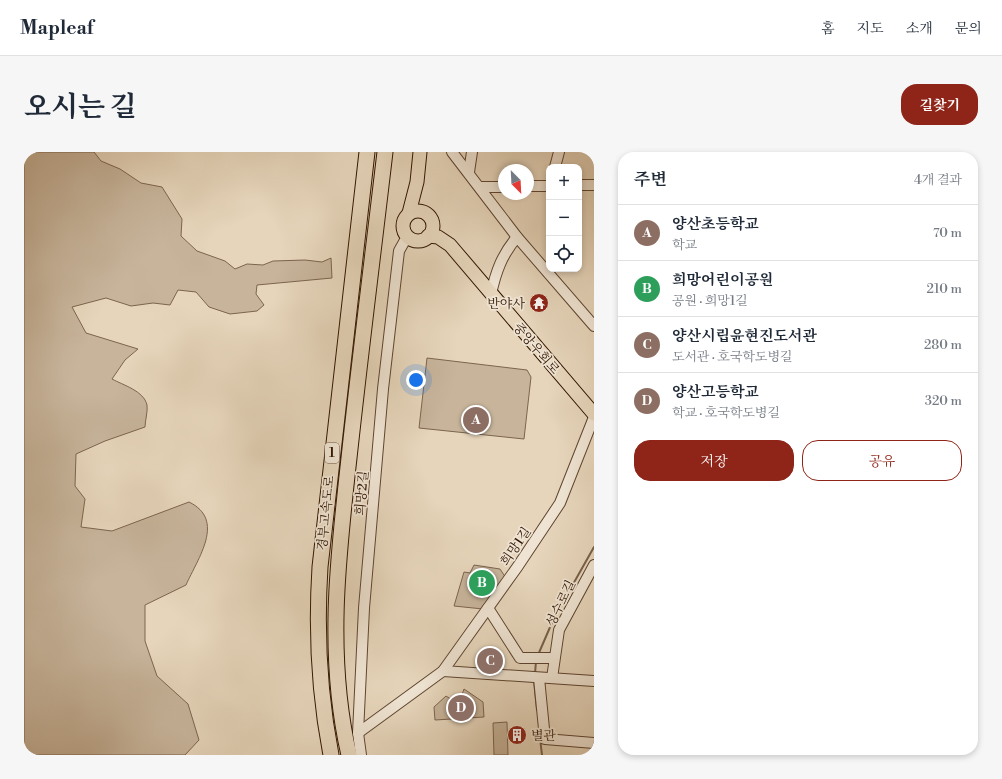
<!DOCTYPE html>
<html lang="ko">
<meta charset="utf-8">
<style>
:root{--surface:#fff;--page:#f6f6f7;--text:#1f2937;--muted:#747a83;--line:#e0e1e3;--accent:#8f2418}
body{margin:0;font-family:"Libre Bodoni","Noto Serif KR",serif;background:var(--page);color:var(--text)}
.controls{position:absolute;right:12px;top:12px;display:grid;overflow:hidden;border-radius:8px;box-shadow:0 2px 6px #0003}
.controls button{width:36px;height:36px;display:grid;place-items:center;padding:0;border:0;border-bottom:1px solid var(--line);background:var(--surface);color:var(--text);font:20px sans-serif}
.compass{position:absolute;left:474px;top:12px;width:36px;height:36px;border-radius:50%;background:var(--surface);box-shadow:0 2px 6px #0003;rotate:156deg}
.you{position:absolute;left:392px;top:228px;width:14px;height:14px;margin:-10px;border:3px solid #fff;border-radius:50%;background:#1a73e8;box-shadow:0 0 0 6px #1a73e833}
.badge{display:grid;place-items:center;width:26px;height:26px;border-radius:50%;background:var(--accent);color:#fff;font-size:13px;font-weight:700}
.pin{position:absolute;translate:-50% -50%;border:2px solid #fff;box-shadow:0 1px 4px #0006}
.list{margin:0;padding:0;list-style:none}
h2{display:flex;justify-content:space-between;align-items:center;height:52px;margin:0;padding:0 16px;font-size:17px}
h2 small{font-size:13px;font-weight:400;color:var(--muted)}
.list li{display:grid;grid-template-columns:26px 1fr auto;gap:12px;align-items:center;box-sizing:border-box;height:56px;padding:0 16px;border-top:1px solid var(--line)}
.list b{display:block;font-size:15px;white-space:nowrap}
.list p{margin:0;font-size:13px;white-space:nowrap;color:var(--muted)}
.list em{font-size:13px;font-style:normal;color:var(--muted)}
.actions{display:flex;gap:8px;padding:12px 16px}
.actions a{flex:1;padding:9px 0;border:1px solid var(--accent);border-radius:16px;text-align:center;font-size:14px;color:var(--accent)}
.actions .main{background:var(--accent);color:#fff}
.icon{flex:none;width:22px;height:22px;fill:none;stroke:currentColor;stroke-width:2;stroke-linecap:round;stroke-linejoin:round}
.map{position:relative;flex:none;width:570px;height:603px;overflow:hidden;border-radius:16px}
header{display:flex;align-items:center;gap:24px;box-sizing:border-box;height:56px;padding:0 20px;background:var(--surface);border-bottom:1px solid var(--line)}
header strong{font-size:19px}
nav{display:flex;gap:22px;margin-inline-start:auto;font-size:14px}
.intro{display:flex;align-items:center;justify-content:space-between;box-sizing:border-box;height:96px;padding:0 24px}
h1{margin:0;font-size:28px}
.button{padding:10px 18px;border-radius:16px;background:var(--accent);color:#fff;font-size:14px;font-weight:700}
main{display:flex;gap:24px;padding:0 24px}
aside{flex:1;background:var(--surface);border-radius:16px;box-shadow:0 2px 6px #0003}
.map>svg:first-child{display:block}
.green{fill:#c7b49b;stroke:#7c644e}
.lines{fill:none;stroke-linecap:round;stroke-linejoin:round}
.stream{stroke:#78614b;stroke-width:2}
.minor-casing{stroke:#5e4530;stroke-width:12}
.major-casing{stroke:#311501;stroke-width:15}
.highway-casing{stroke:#311501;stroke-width:17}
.minor{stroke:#efe4d3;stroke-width:10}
.major{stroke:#e6d5bb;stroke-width:13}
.highway{stroke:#e6d5bb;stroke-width:15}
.labels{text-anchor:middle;stroke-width:3.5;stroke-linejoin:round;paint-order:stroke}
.shield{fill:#efe4d3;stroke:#6a5340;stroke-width:1}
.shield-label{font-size:12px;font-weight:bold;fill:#311501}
.poi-label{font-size:13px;fill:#311501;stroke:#efe4d3;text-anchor:end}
.street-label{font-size:13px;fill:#311501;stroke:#efe4d3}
</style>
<header>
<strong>Mapleaf</strong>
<nav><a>홈</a><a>지도</a><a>소개</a><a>문의</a></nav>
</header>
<div class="intro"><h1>오시는 길</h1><a class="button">길찾기</a></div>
<main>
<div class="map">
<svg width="570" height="603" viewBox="0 0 570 603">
<rect width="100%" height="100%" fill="#e6d5bb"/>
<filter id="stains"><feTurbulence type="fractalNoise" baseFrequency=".005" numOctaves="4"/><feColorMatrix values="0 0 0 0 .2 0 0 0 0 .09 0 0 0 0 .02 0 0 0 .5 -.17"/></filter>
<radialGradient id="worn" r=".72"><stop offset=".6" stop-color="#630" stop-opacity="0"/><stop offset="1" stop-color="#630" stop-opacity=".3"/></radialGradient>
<g class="green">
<path d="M0 0H70L77 9 96 17 117 31 138 35 158 67 157 84 173 99 201 109 211 117 223 112 239 113 249 109 281 108 298 110 307 106 308 126 233 133 232 142 240 153 233 159 206 162 185 155 172 140 154 138 146 153 129 151 107 154 82 146 48 155 62 181 114 197 101 208 88 227C99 233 120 239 123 253 124 259 121 269 121 275L81 289 52 302 51 334 61 347 57 375 88 379 165 350C202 368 174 406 162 433L121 453V489L133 524 164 552 175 588 161 603H0Z"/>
<polygon points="403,206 503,218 507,225 500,287 395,276"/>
<polygon points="450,413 476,417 482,426 459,457 430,454 440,420 446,421"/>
<path d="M440 537 459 550 460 565 411 568 410 555 422 544 428 548C435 547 438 544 440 537Z"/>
<polygon points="483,570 484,603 470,603 469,571"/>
</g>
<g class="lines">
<g class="stream">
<polyline points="514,503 530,466 570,395"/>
<polyline points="511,522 512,509"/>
<polyline points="510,529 513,558"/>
<polyline points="516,586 518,603"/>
</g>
<g class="minor-casing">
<g id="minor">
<polyline points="428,0 493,85 570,174"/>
<polyline points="531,15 535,0"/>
<polyline points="445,20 448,0"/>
<polyline points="555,33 570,33"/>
<polyline points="504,34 525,34"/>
<polyline points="456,35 480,35"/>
<path d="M467 142C472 119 478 103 493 85"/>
<polyline points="464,456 496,506 530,506"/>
<polyline points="419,519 570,529"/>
<polyline points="515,526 521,587 570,591"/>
<polyline points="528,526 535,478 570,413"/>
<polyline points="334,581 419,519 494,414 536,351 570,265"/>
<polyline points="337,603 334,581 340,456 359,237 375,99 380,90 386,86"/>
</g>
</g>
<g class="major-casing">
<g id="major">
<circle cx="394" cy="74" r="15"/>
<polyline points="385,61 393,30 396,0"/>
<polyline points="404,84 414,85 426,93 570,262"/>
</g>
</g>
<g class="highway-casing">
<g id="highway">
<path d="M307 603C295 541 292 478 296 415L343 0"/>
<path d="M325 603C302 505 314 404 325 306 336 204 349 102 361 0"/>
</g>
</g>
<use href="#minor" class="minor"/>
<use href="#major" class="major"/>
<use href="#highway" class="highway"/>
</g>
<defs>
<g id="temple-disc" transform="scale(1)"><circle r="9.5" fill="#8f2418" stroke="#efe4d3"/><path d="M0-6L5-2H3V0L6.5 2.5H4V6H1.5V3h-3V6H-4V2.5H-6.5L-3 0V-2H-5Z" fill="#fff"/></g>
<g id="building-disc" transform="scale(1)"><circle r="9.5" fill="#8f2418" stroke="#efe4d3"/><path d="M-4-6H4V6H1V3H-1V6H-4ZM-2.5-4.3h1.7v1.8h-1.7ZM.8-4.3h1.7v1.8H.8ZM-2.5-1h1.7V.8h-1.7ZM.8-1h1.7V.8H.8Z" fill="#fff"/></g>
</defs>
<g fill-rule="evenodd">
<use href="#temple-disc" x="515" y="151"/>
<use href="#building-disc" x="493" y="583"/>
</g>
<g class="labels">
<rect class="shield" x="301" y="291" width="14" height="20" rx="3"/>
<g class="shield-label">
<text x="308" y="305">1</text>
</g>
<g class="poi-label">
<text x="501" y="156">반야사</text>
<text x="507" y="588" text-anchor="start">별관</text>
</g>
<g class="street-label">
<text transform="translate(513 196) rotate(49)" y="5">중앙우회로</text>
<text transform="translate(337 341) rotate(-85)" y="5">희망2길</text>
<text transform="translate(301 361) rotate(-84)" y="5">경부고속도로</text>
<text transform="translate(491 394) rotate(-56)" y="5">희망1길</text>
<text transform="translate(536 451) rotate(-64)" y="5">성수로길</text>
</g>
</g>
<rect width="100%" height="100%" filter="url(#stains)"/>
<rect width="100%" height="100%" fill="url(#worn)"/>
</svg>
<div class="controls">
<button>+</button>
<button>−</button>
<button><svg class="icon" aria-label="locate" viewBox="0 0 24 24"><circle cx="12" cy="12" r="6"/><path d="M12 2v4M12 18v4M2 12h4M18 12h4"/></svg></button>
</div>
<svg class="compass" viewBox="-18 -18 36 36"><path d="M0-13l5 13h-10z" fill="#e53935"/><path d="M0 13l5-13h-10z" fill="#747a83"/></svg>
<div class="you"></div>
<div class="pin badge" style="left:452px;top:268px;background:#8d6e63">A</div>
<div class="pin badge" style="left:458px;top:431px;background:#2e9e5b">B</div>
<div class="pin badge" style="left:466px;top:509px;background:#8d6e63">C</div>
<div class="pin badge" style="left:437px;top:556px;background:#8d6e63">D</div>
</div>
<aside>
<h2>주변<small>4개 결과</small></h2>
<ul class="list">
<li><span class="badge" style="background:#8d6e63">A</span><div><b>양산초등학교</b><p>학교</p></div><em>70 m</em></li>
<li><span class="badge" style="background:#2e9e5b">B</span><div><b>희망어린이공원</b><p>공원 · 희망1길</p></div><em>210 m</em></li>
<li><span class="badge" style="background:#8d6e63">C</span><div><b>양산시립윤현진도서관</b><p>도서관 · 호국학도병길</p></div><em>280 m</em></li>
<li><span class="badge" style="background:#8d6e63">D</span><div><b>양산고등학교</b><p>학교 · 호국학도병길</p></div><em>320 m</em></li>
</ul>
<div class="actions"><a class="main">저장</a><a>공유</a></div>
</aside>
</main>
